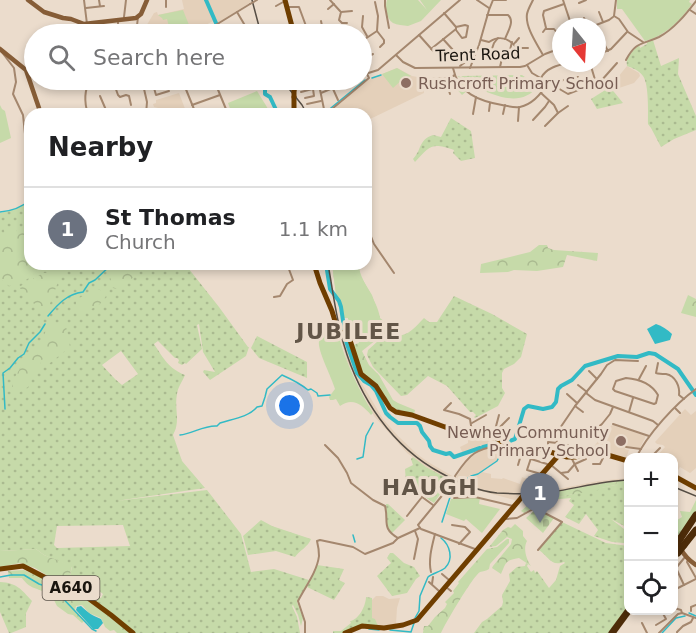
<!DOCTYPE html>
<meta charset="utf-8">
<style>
:root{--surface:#fff;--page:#f2f2f2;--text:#202124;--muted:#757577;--line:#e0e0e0;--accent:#8b6c0e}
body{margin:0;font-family:"DejaVu Sans",sans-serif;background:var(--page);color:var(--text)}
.controls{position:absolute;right:18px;bottom:18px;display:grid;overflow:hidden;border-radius:12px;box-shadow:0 3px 9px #0003}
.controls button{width:54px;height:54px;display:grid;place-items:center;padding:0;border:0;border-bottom:2px solid var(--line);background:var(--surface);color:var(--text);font:30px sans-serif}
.compass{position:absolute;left:552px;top:18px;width:54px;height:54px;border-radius:50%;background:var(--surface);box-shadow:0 3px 9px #0003;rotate:162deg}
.you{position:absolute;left:290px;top:406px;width:21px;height:21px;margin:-15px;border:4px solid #fff;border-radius:50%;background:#1a73e8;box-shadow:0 0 0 9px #1a73e833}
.badge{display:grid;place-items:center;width:39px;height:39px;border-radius:50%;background:var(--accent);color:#fff;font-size:20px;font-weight:700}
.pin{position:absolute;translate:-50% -50px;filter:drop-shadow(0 2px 3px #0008)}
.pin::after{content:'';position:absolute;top:32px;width:21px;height:18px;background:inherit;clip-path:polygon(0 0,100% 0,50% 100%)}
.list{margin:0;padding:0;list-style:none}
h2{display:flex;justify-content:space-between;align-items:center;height:78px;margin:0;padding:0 24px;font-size:26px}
h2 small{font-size:20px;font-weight:400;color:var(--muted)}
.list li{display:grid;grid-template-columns:39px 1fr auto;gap:18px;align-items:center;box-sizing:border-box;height:84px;padding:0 24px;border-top:2px solid var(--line)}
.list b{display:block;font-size:22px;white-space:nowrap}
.list p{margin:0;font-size:20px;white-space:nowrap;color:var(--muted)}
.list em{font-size:20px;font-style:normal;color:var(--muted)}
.icon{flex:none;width:33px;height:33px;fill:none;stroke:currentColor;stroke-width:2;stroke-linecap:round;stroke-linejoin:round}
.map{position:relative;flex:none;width:696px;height:633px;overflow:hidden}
.search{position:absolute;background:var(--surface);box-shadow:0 3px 9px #0003;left:24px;top:24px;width:348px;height:66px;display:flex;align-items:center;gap:15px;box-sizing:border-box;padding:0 21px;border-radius:33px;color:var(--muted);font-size:22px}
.panel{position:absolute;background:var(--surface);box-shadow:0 3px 9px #0003;left:24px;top:108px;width:348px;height:162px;border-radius:18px}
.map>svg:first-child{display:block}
.built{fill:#e4d0ba}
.grass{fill:url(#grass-dots);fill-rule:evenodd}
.forest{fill:url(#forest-crowns)}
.cemetery{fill:url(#cemetery-stones)}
.park{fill:#c6daa9}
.water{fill:#32bac5}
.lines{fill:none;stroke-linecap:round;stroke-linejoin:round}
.stream{stroke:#32bac5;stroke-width:1.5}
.river{stroke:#32bac5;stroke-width:4}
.street{stroke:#a4876e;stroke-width:2}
.secondary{stroke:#865d37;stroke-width:4.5}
.primary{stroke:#6f3e00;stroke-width:5}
.highway{stroke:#4d2c09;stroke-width:7}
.tram{stroke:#564e45;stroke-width:1.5}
.street-bridge{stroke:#a4876e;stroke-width:2}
.primary-bridge{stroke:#6f3e00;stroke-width:5}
.highway-bridge{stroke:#4d2c09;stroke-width:7}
.education-dot{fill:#8d6e63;stroke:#ebdccc;stroke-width:2}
.labels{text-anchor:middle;stroke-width:6;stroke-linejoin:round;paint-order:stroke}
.shield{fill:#ebdccc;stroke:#595148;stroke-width:1.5}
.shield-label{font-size:15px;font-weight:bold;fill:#1a150f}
.street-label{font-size:16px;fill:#1a150f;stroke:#ebdccc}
.education-label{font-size:16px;fill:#785e54;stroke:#ebdccc;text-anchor:start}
.district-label{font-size:22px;font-weight:bold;letter-spacing:1.5px;fill:#625547;stroke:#ebdccc}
</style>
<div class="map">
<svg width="696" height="633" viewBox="0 0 696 633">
<defs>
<pattern id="grass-dots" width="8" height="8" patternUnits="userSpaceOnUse" patternTransform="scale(1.5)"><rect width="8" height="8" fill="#c6daa9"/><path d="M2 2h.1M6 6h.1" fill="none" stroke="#aaba90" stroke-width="1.8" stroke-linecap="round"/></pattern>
<pattern id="forest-crowns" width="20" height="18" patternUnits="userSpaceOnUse" patternTransform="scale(1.5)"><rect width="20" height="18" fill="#c6daa9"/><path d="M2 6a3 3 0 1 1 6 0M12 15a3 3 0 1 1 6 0" fill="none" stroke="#aaba90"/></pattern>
<pattern id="cemetery-stones" width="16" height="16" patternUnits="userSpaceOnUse" patternTransform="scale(1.5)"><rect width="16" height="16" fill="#c6daa9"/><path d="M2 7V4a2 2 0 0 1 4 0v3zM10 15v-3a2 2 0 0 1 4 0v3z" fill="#aaba90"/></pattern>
</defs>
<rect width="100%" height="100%" fill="#ebdccc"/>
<g class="built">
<polygon points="182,0 250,0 251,2 215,25 213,21 193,32 183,34 143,34 145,28 154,13 157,12 158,15 184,9"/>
<polygon points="627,66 639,73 640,76 634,83 613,90 610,87"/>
<polygon points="397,68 412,76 423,78 424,93 366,121 366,114 338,114 339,112 335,108 366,81"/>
<polygon points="179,93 187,114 160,114 158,108 154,107 153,104 156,103 156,100"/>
<polygon points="339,334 344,336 355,372 383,419 398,436 417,454 428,462 454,477 453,481 439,475 426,467 407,453 374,416 347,361"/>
<polygon points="685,409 691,415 696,411 696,468 690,473 680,467 676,473 674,472 674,458 656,457 665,447 663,445 657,444 655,442"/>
<polygon points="612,425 646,436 640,448 626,447 625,449 629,450 626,458 597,449 592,449 606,431"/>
<polygon points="468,433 492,437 499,443 476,448 463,454 460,447 468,443"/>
<polygon points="497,446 498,451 501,452 497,460 478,474 470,475 464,481 466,481 470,476 478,475 482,472 491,474 491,478 502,479 503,478 520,484 522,477 533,481 518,501 473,489 455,482 456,477 467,461 478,451"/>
<polygon points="628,478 628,481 602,483 558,491 528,494 530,492 563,488 598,481"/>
<polygon points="376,596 383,596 389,599 400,598 397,608 396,624 378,627 372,618 372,600"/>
</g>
<g class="grass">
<path d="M653 40 661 66 679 58 678 74 696 116V130L674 139 661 147 651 128 648 124C648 113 649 84 643 76 639 70 632 68 627 66 625 57 633 51 639 45L640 48 647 44V42Z"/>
<path d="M457 76 469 79 473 77 484 79 492 78 502 81 499 84 501 87C485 87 469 86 457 76Z"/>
<polygon points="610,87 623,103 597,109 591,99"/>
<path d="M451 118 471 131 475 158 461 161 453 153 454 150C431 142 430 146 415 162L413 159C422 150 418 140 433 135L441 137Z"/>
<path d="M30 200V264H185L219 307 248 347H249L246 356 210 380 203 372 204 370 215 372 203 352 199 324 197 325 202 349 186 364 185 363 182 365 178 363 179 360 177 358H175L158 341 154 344C164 359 168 368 185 375 182 382 178 387 177 394 174 409 181 421 173 435L182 461 205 488 116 501 207 490 241 534 251 572 274 569 309 580 297 602 303 618 301 626 298 615 293 605 292 606 297 617 300 633H134L81 591 101 598 103 594 99 591 95 593C86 588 77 588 68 584L72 567 44 555 36 549 0 551V213L16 209ZM121 351 138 374 122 385 115 379 102 365ZM123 525 130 546 57 548 54 545 57 526Z"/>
<path d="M454 296 492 314 527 334 521 357 514 364 504 369 502 373V388L505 393 498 406 475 418 474 417 476 415 473 412H470L447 386 428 376 407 395 401 396 373 367 367 355 368 350 378 341 396 334V336C409 336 416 326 424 318L429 322H437Z"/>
<polygon points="257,336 307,362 307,378 259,358 251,348"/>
<polygon points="413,457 426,467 450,480 434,503 408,486 406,483 405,469 413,465 411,459"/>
<polygon points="616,481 628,481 628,528 611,519 628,532 628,535 624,543 612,542 594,536 598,530 586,514 579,524 565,517 574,505 569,501 571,498 539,501 534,506 534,507 524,513 521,511 529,504 528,502 530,500 525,497 528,494 558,491 558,493 544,499 545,500 615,485"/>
<polygon points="386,504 388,504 405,520 392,533 387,526"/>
<path d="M261 520 272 526 311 539C308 547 300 550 295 557L276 551 248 555 243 536Z"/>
<path d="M562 522 606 543 628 546V608L609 633H474L482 622 487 619 502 606 503 602 502 595 510 581 509 574 517 567 525 566 526 563 528 564 527 566 531 572 534 570 535 573 537 571 549 588 556 580 560 566 565 563 564 562C551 567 549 557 539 550Z"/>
<polygon points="390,553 393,553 404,563 414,567 420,576 416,579 407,593 392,596 377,576 391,563 387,558"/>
<polygon points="317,565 344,569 339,580 345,583 334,600 307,587"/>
<path d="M0 582C17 583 21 589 32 601L26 613V627L11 633H9L0 612Z"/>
<path d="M366 597 372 598V618L375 619 378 626 363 625 343 633H333V631H341L351 623 350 621C359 620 366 605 366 597Z"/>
</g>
<g class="forest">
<path d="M522 75 538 86C522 108 494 96 474 86L469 92 467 91 462 95 455 87 452 79C460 77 467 84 475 85L476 83 500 87 499 84 501 81C491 76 476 78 466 79L461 76Z"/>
<polygon points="16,228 17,232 30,231 30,264 45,264 43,268 23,282 9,286 2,280 0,281 0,237 5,234 4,230"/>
<polygon points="539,245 547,245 548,248 554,250 598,253 597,261 567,255 563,267 537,271 514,270 508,272 480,273 481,264 530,252"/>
<polygon points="114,264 140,264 134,277 117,289 113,288 109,273"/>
<polygon points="332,264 358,264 361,277 372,295 380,318 385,322 391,325 394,331 376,340 362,351 369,365 379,375 393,400 398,403 415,410 414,414 395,409 362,374 353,345 359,343 348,318 344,318 341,305 336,294"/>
<polygon points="64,266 45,317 35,309 35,305 19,287 43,273 48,273 55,267"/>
<path d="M95 290H100L105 293 106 296C100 307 88 311 76 314V301L79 298Z"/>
<polygon points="688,295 696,299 696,317 681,313"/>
<polygon points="65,321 70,347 45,367 44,359 41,360 40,370 32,379 26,377 24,379 25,384 28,384 28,387 18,393 12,395 12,382 25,360 43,338 48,325"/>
<polygon points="616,481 615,485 602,488 591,493 579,493 544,500 544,499 557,493 558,491"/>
<polygon points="696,500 696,511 677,540 674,522 682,517 680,511 690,512"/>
<path d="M515 524 523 531V536L527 541C523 548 526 559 531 566L519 558C505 560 506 563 501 574L492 568 493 566 511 544 512 539 507 537 496 546 489 547 503 530 508 527 511 528Z"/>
<path d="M507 539H509V543L490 564 489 569C486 571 483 571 480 572 473 576 445 624 441 633H423L424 626H428L435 617 445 608 447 604 445 602 454 593 453 591 459 583 458 582 487 549 497 547Z"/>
<polygon points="36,549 44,555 72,566 68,584 48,576 35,568 20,563 0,567 0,551"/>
<path d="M24 570 75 592 109 616 131 633H117L114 630 110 631 105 627 101 618 89 613 82 605 76 606 75 610 84 621 82 623 73 615 68 614 57 606 50 592 46 593C35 587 30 589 22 578H9L8 571Z"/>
</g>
<polygon class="cemetery" points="536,509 554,518 543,533 526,518"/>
<g class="park">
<path d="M387 0H418L427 10 420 0H441L421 21 408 26C403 25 397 25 393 23 386 19 385 6 387 0Z"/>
<path d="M617 0H690L689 2 692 4C680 21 665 36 645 41L622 9H617Z"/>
<polygon points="183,10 191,30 174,34 173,26 169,27 167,19 163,20 162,18 158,15"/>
<polygon points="397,68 411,76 403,79 393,88 382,74"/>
<polygon points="257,91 270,112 265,114 232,114 228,103"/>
<polygon points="0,105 2,109 5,111 11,138 0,143"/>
<path d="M332 264H358C361 284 377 298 380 318L369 344 358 341 348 318H344L341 305 336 294Z"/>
<path d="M333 320C339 333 341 347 347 361 354 379 363 397 373 413L371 415C362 405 353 397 340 406L336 399 333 400H330L329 397 335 389C332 378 317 350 319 341 320 335 324 332 328 329L329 324Z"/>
<polygon points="476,498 480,498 479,504 500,509 482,533 466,519 464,521 446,514 451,499"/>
</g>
<g class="water">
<path d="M656 324C662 326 668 330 672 334L670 340 655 344 647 329Z"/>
<path d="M81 606C89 613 91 615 101 619L103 623 98 629H93L76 610 77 607Z"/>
</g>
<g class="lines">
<g class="stream">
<polyline points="372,78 381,75"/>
<polyline points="326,112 365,80"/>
<path d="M0 212C12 211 21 208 30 200"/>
<path d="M48 316C58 304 67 294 83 292L89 283 95 280 112 264"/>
<polyline points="5,409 3,373 10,368 18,358 24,354 29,343 40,332 45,324"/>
<path d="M180 435C192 434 204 425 217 426L220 423C233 419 249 417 257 407L262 406 265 397 267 389 282 375C291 379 301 384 308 390L311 389 317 393 318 396 330 395"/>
<polyline points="357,459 363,457 366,436 373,423"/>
<polyline points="465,480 471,476 478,474 497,461 504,448"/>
<polyline points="442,522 452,491 459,486"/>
<polyline points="353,535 355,542"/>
<polyline points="0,577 11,575 24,575 39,584 54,589 92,629 96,631"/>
<polyline points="689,613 696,616"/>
<path d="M415 618 419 611 420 596 428 577C433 573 440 572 445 568 454 559 450 545 441 538"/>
<polyline points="369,629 379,630"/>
<polyline points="390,630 411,632 414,623"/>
<polyline points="662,633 676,618 685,616"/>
</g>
<g class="river">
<polyline points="206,0 216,23"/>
<polyline points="219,26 227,34"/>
<polyline points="263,80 265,89 265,94 270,97 278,114"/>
<polyline points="326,264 330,289 339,301 341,307 346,341 357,373 364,381 371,385 376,391 386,413 390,417 398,423 417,423 420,426 422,432 429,441 430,446 433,450 446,454 450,453 454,457 480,448"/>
<polyline points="504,443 515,439 524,409 528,406 543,409 552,407 556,402 558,389 561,386 572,380 585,366 618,356 637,357 649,353 655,354 678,369 696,395"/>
<polyline points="483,447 499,443"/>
</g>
<g class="street">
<polyline points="84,0 87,24"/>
<polyline points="99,0 100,6"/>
<polyline points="166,0 166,7"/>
<polyline points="330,0 340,11"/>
<polyline points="385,0 385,6 389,28"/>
<polyline points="477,0 489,8"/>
<polyline points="493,0 506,0"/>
<path d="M533 0C531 4 528 9 527 14 525 27 537 44 543 55"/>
<polyline points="563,0 572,27"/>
<polyline points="579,3 586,0"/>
<polyline points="276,6 285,1"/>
<polyline points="289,7 299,7 306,26 315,31"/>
<polyline points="86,8 104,6"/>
<polyline points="328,9 334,4"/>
<polyline points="690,10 696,14"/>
<polyline points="237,12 250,34"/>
<polyline points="341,12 339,20 342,23 347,23"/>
<polyline points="341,12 352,11"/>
<polyline points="599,12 603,22"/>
<polyline points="444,13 456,27"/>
<path d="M487 15H508C515 21 508 31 505 39"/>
<polyline points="363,16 362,27 367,36"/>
<polyline points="614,16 619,19 628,32 643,42"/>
<polyline points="614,16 616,0"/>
<polyline points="124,17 126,0"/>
<polyline points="584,18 588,27"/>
<polyline points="84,24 85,34"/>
<polygon points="465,25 468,26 466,37 462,38 456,30 456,27"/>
<polyline points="591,27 609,20 613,17"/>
<polyline points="546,29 554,29 558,34"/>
<polyline points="194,31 195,34"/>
<polyline points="315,31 321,28 322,26 321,21"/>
<polyline points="377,31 384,40 384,43 380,47"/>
<polyline points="597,31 608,51"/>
<polyline points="543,32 546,28 543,15 544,11 564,4"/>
<polyline points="93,34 92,32 102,32"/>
<polyline points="102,34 103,23"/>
<polyline points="118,34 118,22"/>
<polyline points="136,34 138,17"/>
<polyline points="201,34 250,4"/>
<polyline points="272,34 292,28"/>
<polyline points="297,34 298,31 306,28"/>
<polyline points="419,35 435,53"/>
<polyline points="443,39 453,50"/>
<path d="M481 40 489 42C499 35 509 38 517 48H528"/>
<polyline points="362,41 377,31 378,16 375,2"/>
<polyline points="514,44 519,38"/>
<polyline points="431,49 456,29"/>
<polyline points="1,51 14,68 16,82 13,94 23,115 25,134"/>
<polyline points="509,54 512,42"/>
<polyline points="396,55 403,62 415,68 520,67 525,66 545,54 561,48"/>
<polyline points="597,55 611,49 627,32"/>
<polyline points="362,60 373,54"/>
<polyline points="488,60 494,43 498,38"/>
<path d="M626 60C636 41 642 45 659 37 674 29 686 14 696 1"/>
<polyline points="362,62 363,65 363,75"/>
<polyline points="590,63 596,83"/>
<polyline points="527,65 532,73 568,94 601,81 617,63"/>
<polyline points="460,66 472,57"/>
<polyline points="500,67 503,54"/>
<path d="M453 68C458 93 479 101 502 105 507 106 514 108 520 107 533 104 542 93 548 82"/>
<polyline points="470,68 479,45 489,10 493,0"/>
<polyline points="362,75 378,70 460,0"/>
<polyline points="445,78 450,94"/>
<path d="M541 78C546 68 558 65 568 63"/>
<polyline points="102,80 107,81 118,80"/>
<polyline points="142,80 147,102 146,114"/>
<polyline points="214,80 228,114"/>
<polyline points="229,80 232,84"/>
<polyline points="303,80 307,90"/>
<polyline points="318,80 325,114"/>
<polyline points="329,80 338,100"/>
<polyline points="113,81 118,95 120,97 126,95 129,96 131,105"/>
<polyline points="152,81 156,95 169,91"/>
<polyline points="143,83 155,80"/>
<polyline points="215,83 222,80"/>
<polyline points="553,86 559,81 578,77"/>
<polyline points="185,87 196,114"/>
<polyline points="431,88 431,79 449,78 455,75"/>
<polyline points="180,89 196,82 200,85"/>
<polyline points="301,92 320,87"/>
<polyline points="321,93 352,80"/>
<polyline points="541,93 554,105 558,113"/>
<polyline points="100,96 106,110 110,114"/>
<polyline points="305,98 314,96 313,89"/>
<polyline points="307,104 321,101"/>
<polyline points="192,105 220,95"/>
<polyline points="489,111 490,103"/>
<polyline points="80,114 87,112"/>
<path d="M88 114C84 102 84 91 90 80"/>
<polyline points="98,114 106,110"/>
<polyline points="119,114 121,114"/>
<polyline points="326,114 369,78 367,74"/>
<polyline points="473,114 476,97"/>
<polyline points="503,114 505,105"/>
<polyline points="533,120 545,107 549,101"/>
<polyline points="518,121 519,107"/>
<polyline points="545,126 558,113 568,106"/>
<polyline points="366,228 368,229 374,244 394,273"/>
<polyline points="274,297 280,296 287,284 293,280 287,264"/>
<path d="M658 363 656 373C659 374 663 374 666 374 676 376 680 387 679 395L684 399"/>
<polyline points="589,371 597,379"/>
<path d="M626 378C639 379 651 383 658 395L656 403 654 404 615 391 613 389 616 381Z"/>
<polyline points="639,379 646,366"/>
<polyline points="578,385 587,392"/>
<polyline points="586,393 595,400 653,421 658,425"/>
<polyline points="567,394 577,403"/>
<polyline points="451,403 444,410 459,414 470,419 472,432"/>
<polyline points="575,406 583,412"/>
<polyline points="675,408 680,413"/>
<polyline points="629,412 633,398"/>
<polyline points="472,423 486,415"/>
<polyline points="613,424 649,436"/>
<polyline points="501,427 510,434"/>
<polyline points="496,431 495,430 499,415"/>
<polyline points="559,431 568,435 597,428 602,424 610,414 613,407"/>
<polyline points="494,436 495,432 509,418"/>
<path d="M325 445 338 458 347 473 351 483 373 500 385 506C389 521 381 528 398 538"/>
<polyline points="548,445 548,442 557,443"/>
<polyline points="626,447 641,449"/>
<polyline points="534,449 527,470 541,474"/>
<polyline points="524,451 524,453 530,453 531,449"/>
<polyline points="556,454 557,436 558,431 575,406 601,374 607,365 615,360 638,361"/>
<polyline points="580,456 581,447"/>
<polyline points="567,457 568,445"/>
<polyline points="571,457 578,471"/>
<path d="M636 458C647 435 676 403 696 389"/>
<polyline points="650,458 660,448"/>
<polyline points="531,459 547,464"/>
<polyline points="593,464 600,464 604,456"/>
<polyline points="518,465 523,448"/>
<polyline points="551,465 568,479"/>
<polyline points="543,473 554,482"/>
<polyline points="561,473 568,472 575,464 586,459"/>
<path d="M455 476C471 452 475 450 503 444"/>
<polyline points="454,481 418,525 421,529 475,549"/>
<polyline points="407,486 433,505"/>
<polyline points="454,498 475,497 513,506"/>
<polyline points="407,516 422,497"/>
<polyline points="506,519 517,518 535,508 562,522 538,550"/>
<polyline points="452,525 465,527 470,532 459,544"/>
<polyline points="414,559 418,539 415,531"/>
<polyline points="688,559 687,562 696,578"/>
<path d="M431 572C428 560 432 546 435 534"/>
<polyline points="442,574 449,580"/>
<polyline points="429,582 439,591"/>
<polyline points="432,584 433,577"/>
<polyline points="684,585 676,568 685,557"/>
<polyline points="446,587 451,591"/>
<polyline points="674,590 696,579"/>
<polyline points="674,608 681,610 682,613"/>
<polyline points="691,611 691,607 696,605"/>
<polyline points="642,623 647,633"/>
<polyline points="656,625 666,619 661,610"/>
<path d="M305 633V622L298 601C305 587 317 572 319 556 319 551 318 545 317 541L320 540 353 547 365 554 393 543 398 538 420 528"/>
<polyline points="659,633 678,614 682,613 696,618"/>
<polyline points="677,633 677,632 683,626 691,622 693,618"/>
</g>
<g class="secondary">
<polyline points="28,0 44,12 63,18 71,19 84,24 136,18 141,14 147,0"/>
<polyline points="0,49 26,70 41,114"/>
<path d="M674 528C677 544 682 556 696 565"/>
</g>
<g class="primary">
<polyline points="285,0 294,34"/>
<polyline points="294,80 294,90"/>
<polyline points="294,97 294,114"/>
<polyline points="314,264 320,283 332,311 338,331"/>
<polyline points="346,334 349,337 361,374 376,386 390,408 396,412 412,415 445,427 494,436 506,447 509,448 540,449 567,457 576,457 594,451 628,461"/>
<polyline points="674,476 696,488"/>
<polyline points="528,490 558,456"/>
<polyline points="0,569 23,566 50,580 77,590 111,615 133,633"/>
<polyline points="345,633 362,626 384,628 403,625 417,620 522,497"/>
</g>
<g class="highway">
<polyline points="680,539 696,515"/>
<polyline points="684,545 696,530"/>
<polyline points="612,633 629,610"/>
</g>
<g class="tram">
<polyline points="252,0 261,34"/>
<polyline points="282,80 302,105 307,114"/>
<path d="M328 264C333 291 336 319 344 345 359 397 392 447 441 473 457 482 478 491 497 493 515 494 534 494 552 492 578 488 602 481 628 480"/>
<polyline points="674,487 696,496"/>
</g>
<g class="street-bridge">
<polyline points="250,4 257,0"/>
<polyline points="454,481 455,477"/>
</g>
<g class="primary-bridge">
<polyline points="294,97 294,90"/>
<polyline points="338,331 346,334"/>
<polyline points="522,497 528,490"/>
</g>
<g class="highway-bridge">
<polyline points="675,547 680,539"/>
<polyline points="678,553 684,545"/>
</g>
</g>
<g class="education-dot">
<circle cx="406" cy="83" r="6"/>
<circle cx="621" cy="441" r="6"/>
</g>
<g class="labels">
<rect class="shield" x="42.5" y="576" width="57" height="24" rx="4.5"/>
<g class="shield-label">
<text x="71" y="593">A640</text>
</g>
<g class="street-label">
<text transform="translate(478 54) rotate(-2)" y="6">Trent Road</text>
</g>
<g class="education-label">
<text x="418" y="89">Rushcroft Primary School</text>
<text x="609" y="438" text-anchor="end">Newhey Community<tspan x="609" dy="18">Primary School</tspan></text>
</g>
<g class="district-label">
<text x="349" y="339">JUBILEE</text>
<text x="430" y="495">HAUGH</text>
</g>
</g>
</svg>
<div class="controls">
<button>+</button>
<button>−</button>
<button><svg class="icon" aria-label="locate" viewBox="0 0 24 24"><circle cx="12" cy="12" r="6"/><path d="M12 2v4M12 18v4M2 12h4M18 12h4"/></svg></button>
</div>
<svg class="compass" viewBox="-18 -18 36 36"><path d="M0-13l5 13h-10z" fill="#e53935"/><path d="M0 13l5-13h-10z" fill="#757577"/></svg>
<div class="you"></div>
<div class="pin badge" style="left:540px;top:523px;background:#6b7280">1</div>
<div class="search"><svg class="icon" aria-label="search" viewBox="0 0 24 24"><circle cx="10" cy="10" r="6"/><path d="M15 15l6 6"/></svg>Search here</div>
<section class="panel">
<h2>Nearby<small></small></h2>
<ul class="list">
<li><span class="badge" style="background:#6b7280">1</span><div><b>St Thomas</b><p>Church</p></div><em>1.1 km</em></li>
</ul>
</section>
</div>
